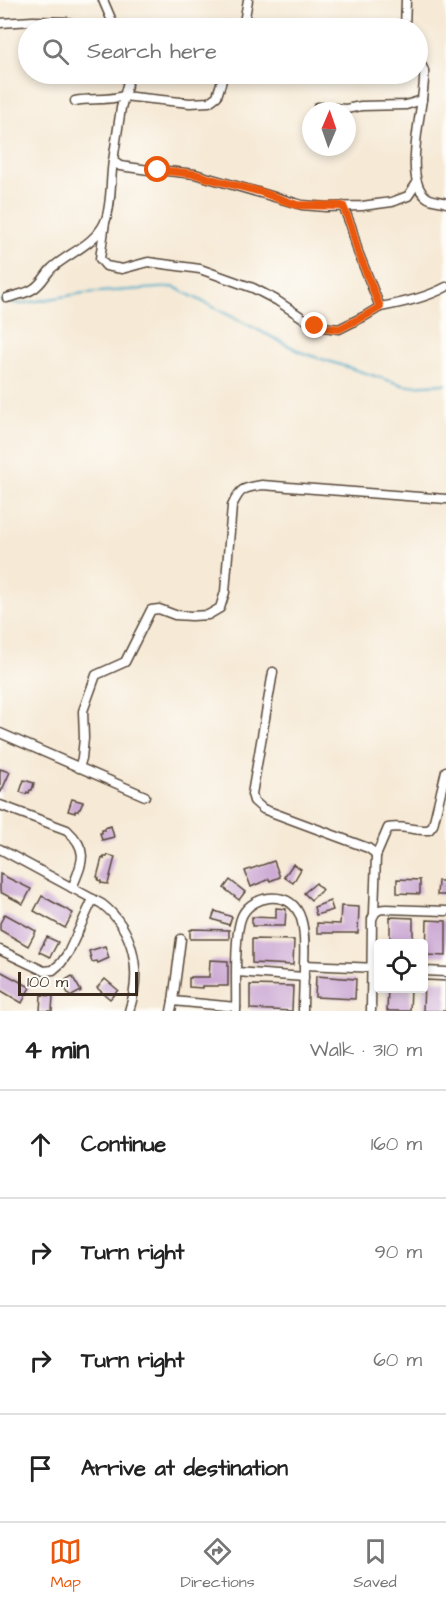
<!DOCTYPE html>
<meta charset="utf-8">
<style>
:root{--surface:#fff;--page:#f6f6f6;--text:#222;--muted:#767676;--line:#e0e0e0;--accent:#ea580c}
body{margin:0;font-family:"Architects Daughter",sans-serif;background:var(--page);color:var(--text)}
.controls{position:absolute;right:18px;bottom:18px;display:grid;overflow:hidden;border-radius:6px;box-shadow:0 3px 9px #0003}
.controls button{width:54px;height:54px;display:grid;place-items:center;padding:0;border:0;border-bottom:2px solid var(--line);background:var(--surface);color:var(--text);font:30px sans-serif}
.compass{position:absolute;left:302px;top:102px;width:54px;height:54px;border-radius:50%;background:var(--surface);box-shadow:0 3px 9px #0003;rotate:2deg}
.scale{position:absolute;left:18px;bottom:15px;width:120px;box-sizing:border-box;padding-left:6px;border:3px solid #3b2a1e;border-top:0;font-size:16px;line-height:21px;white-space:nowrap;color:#3b2a1e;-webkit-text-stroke:4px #fdfcf7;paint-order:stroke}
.stop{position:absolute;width:18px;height:18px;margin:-14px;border:4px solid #ea580c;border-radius:50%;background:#fff}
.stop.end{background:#ea580c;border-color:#fff;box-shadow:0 2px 6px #0008}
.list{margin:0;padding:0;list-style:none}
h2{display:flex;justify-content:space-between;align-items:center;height:78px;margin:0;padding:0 24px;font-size:26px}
h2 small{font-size:20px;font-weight:400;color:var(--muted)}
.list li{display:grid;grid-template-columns:39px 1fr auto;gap:18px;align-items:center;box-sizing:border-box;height:108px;padding:0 24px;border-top:2px solid var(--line)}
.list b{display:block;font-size:22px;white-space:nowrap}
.list em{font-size:20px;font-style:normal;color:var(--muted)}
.icon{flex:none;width:33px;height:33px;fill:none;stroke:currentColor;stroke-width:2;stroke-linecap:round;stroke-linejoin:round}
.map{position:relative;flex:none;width:446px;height:1011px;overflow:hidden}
.search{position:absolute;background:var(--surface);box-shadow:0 3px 9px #0003;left:18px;right:18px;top:18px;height:66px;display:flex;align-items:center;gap:15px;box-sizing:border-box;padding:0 21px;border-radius:33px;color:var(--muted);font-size:22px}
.sheet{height:510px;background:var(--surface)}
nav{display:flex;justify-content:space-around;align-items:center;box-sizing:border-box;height:84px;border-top:2px solid var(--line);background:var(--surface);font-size:16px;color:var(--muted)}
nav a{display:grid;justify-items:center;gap:3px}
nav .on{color:var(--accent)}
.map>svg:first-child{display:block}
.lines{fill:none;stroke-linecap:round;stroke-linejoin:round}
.stream{stroke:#46a8c6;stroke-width:2}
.building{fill:#cdabd5}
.minor-casing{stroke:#574739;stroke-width:11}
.minor{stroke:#fff;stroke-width:8}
.route{stroke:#ea580c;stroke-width:8}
</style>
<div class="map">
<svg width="446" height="1011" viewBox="0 0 446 1011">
<rect width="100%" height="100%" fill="#fdfcf7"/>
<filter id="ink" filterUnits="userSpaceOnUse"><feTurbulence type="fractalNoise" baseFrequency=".0167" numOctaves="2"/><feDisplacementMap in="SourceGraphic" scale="12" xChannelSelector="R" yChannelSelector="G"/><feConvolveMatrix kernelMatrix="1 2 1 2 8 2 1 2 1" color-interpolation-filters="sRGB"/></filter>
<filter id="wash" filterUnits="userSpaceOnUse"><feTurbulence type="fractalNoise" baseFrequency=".008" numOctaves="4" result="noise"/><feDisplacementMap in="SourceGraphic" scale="24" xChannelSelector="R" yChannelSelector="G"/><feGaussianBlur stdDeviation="1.35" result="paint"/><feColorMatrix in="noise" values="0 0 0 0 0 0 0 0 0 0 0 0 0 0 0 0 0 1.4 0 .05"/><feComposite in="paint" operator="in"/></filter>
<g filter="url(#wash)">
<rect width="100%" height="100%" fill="#f6e9d5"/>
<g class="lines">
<polyline class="stream" points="0,300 20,304 84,293 174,287 303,353 406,386 446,384"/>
</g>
<g id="blocks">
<g class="building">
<polygon points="0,769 10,772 1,792 0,791"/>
<polygon points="24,780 34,783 32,790 30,790 29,793 27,792 26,794 20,792"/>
<polygon points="72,799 83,802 80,809 79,809 78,811 75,811 75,813 68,811"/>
<polygon points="111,826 114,837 102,840 100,833 102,833 102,830 104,830 104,828"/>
<polygon points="108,855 115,857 108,884 101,883 101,881 98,880 99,878 97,877 102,858 104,859 104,857 107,857"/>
<polygon points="274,861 280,877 270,881 269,879 251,887 245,871"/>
<polygon points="293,864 301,869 293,883 284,877"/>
<polygon points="0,874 31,889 23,904 0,892"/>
<polygon points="397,879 420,880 420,894 397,893"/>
<polygon points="230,880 245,892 239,900 224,888"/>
<polygon points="438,881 446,881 446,895 437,895"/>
<polygon points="316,883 322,890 311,900 304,893"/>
<polygon points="42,896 73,913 65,928 34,911"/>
<polygon points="330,901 333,910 316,915 314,907"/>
<polygon points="341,906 359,907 358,933 317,933 317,923 340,924"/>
<polygon points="276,908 286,909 285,926 252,926 252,917 276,918"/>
<polygon points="215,911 232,917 229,925 212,919"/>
<polygon points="5,914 36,931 28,946 0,930 0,923"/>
<polygon points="390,917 413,918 413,944 390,944"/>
<polygon points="427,920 446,921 446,956 426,955"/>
<polygon points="192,929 229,930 229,939 190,939 190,930 192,930"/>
<polygon points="47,937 58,942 50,957 39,952"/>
<polygon points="252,939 294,940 293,965 252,963"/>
<polygon points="105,946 109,958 98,963 97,961 92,962 89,951"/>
<polygon points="210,960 228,961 228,986 202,986 202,988 189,987 189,978 191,978 191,977 209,977"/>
<polygon points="0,971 30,987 22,1003 0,990"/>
<polygon points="72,976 81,991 70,997 62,982"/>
<polygon points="316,976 356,979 355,999 315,997"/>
<polygon points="105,979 118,990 110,999 97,988"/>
<polygon points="424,980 446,981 446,1011 423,1011"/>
<polygon points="250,985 293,986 292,1011 250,1009"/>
<polygon points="388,988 411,988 410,1011 387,1011"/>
<polygon points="41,995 53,996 52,1011 40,1011"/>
</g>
</g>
</g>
<g filter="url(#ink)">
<use href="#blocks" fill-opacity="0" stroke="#574739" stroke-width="1.5"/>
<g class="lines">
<g class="minor-casing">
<g id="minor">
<polyline points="103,0 115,28"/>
<polyline points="0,23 33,21 67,22 92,28"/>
<polyline points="243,28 248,0"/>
<polyline points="405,28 406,0"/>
<path d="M418 59C420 63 423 67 424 71 427 100 399 181 428 198 433 201 441 201 446 203"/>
<polyline points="130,74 121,108 113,161 120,166 149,170 158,170 195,174 302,205 326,207 362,206 392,202 408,196 417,183"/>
<path d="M75 101C91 98 107 101 123 96L190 103 209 102 217 96 224 74"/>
<polyline points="318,107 346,109 361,106 406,105 422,100"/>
<polyline points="105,222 100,259 106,266 122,269 148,262 200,269 253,288 276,300 315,326 339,329 365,316 380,307 358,252 351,226 343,206"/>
<path d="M7 298C15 295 26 294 33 289 42 284 45 275 52 268 69 253 95 244 105 222 112 205 110 180 113 161"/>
<path d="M380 307C403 303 426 298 446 287"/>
<polyline points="273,672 252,794 254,801 263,809 368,848 375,853 376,856 374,913"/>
<polyline points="0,733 145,796"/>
<path d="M79 768 82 758 84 738 83 711 96 675 125 662 151 610 159 609 175 615 192 616 208 615 220 608 225 592 232 506C240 488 243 488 262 485L446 499"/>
<path d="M0 805 67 830C90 851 82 863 72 888"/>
<path d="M0 849 102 904C135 930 142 972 129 1011"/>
<path d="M376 856 388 828C402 825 415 831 429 830L433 825 446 771"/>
<polyline points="0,950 44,971 53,970 61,963 68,953 93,899"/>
<polyline points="304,965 378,968"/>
<polyline points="424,971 446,972"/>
<polyline points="237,972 304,977"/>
<polyline points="173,1001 181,939"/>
<polyline points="171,1011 173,1001 236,1007"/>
<path d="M236 1011C237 989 233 932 243 914 248 905 259 899 269 898 308 895 305 938 304 965 304 980 303 996 303 1011"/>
<path d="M371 1011 372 919C375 911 378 909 386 909L446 911"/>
</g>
</g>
<use href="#minor" class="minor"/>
</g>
</g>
<g class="lines" filter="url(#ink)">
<polyline class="route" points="158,170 195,174 211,179 261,192 297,205 343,206 351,226 358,252 380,307 365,316 339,329 315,326"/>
</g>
</svg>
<div class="controls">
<button><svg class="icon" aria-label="locate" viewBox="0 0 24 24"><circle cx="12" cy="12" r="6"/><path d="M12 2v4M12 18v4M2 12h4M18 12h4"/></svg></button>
</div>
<svg class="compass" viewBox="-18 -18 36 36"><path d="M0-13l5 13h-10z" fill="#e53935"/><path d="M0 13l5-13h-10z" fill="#767676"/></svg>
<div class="scale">100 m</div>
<div class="stop" style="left:158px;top:170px"></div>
<div class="stop end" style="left:315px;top:326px"></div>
<div class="search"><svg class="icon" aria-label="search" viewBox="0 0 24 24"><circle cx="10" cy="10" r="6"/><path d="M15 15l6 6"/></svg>Search here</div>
</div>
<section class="sheet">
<h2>4 min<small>Walk · 310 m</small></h2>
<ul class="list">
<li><svg class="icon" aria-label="ahead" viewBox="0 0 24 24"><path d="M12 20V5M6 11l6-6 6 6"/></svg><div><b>Continue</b></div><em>160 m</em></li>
<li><svg class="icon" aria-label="right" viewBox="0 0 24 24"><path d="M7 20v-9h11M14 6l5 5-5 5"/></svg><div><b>Turn right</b></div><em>90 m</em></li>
<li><svg class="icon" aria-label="right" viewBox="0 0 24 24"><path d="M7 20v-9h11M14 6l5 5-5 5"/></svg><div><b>Turn right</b></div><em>60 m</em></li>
<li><svg class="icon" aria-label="arrive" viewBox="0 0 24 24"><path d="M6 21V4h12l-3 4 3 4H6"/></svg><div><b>Arrive at destination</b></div></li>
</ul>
</section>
<nav>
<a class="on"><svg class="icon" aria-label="map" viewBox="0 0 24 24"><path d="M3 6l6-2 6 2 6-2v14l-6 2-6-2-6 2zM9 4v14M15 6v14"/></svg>Map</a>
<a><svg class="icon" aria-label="directions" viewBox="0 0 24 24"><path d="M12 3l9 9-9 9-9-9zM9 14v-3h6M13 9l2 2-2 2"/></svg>Directions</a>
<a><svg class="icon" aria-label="saved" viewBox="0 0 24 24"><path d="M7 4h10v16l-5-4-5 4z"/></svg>Saved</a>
</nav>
